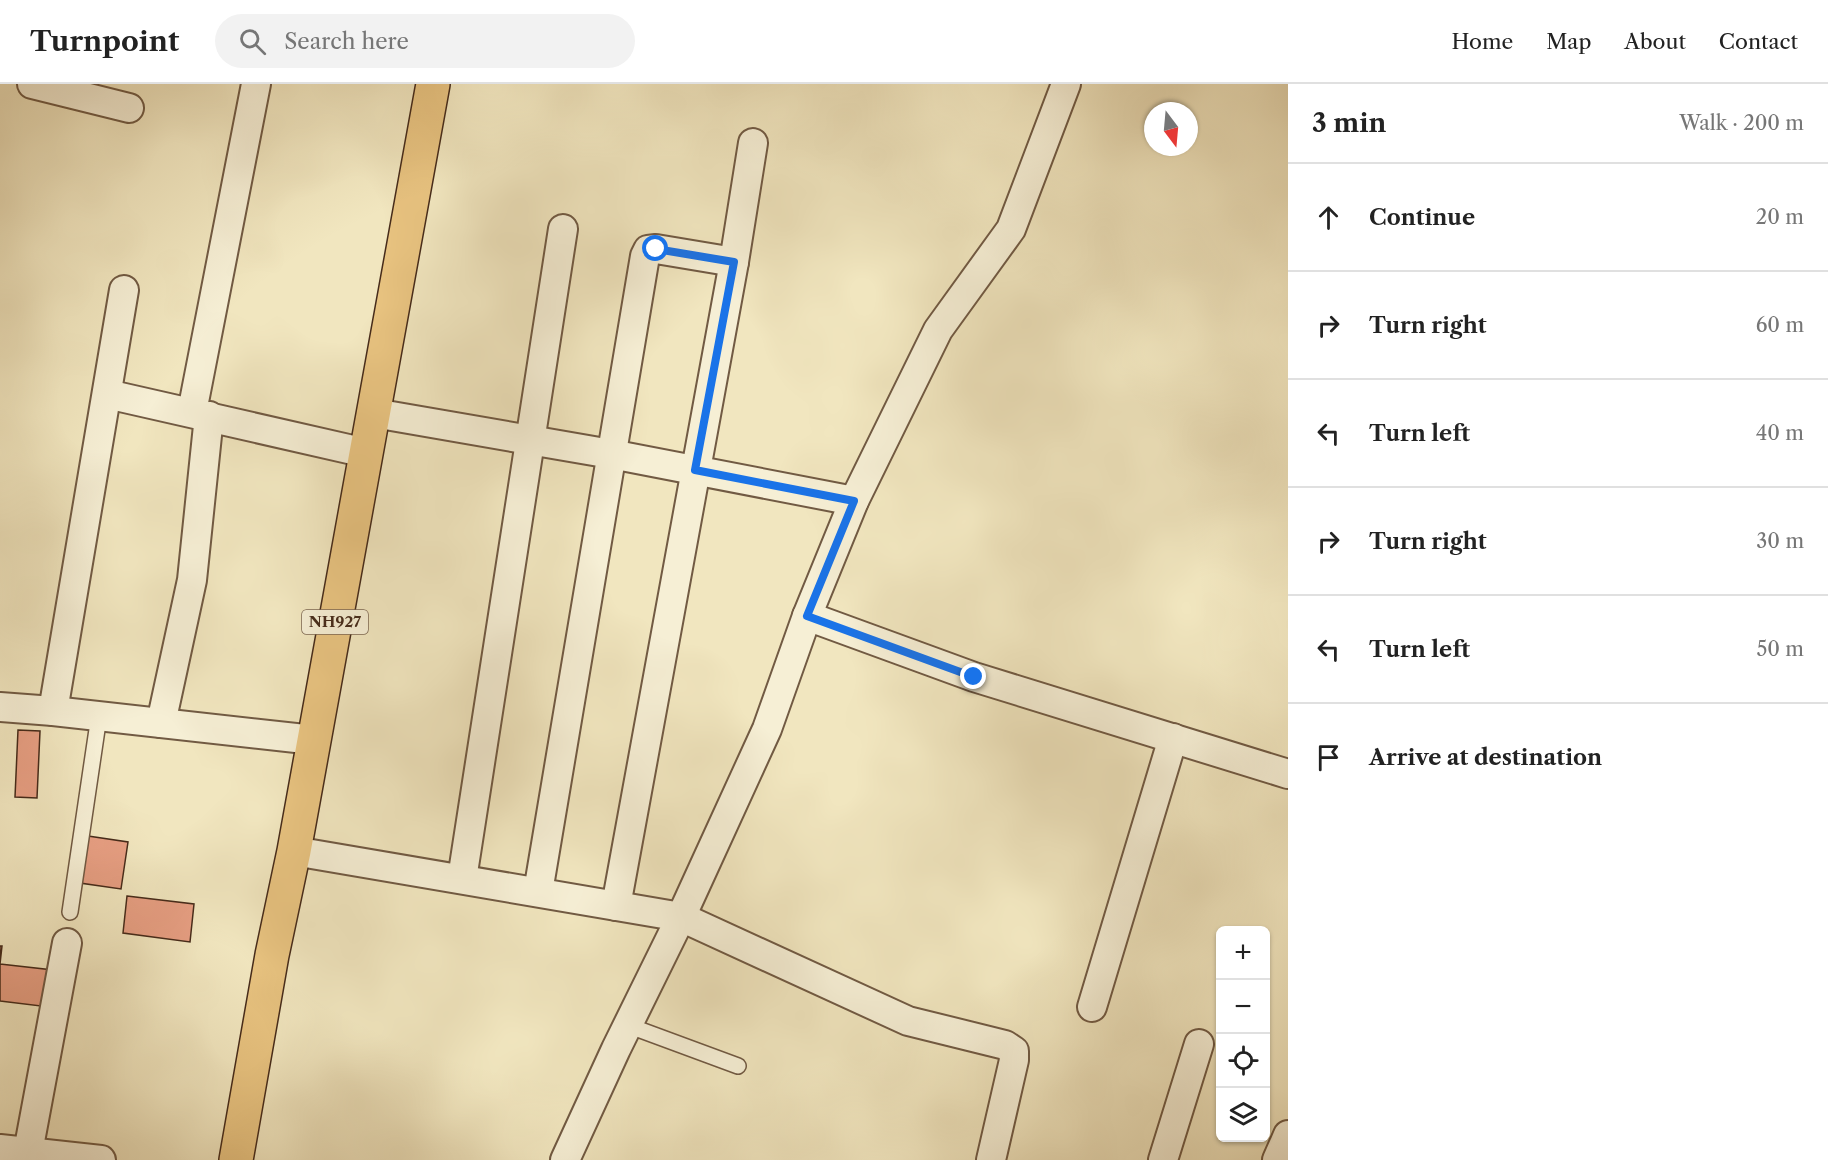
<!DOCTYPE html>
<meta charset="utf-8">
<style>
:root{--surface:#fff;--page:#f2f2f2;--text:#222;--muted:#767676;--line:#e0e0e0}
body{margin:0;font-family:"Libre Caslon Text",serif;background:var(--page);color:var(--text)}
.controls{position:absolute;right:18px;bottom:18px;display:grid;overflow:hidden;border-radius:9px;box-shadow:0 2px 4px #0004}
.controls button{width:54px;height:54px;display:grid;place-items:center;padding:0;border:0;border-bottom:2px solid var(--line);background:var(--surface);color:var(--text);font:30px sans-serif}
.compass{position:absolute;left:1144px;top:18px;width:54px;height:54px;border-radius:50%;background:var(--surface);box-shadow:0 2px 4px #0004;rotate:164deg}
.stop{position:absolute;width:18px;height:18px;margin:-14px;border:4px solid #1a73e8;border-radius:50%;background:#fff}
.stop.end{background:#1a73e8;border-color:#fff;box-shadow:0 2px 6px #0008}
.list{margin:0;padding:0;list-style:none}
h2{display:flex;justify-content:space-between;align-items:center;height:78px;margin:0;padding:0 24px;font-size:26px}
h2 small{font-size:20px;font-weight:400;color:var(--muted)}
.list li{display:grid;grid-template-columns:39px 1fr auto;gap:18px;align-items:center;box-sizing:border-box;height:108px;padding:0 24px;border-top:2px solid var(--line)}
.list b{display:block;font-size:22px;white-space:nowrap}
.list em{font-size:20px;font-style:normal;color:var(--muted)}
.icon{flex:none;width:33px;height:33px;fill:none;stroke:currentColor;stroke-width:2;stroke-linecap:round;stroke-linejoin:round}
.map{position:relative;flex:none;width:1288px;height:1076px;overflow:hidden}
header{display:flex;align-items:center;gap:36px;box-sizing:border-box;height:84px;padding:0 30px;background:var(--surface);border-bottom:2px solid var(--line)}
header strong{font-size:28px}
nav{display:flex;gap:33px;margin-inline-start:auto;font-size:21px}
.search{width:420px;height:54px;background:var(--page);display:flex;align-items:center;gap:15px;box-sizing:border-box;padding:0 21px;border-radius:33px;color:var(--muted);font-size:22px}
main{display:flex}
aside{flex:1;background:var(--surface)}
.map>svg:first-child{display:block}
.building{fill:#e79f83;stroke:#462b1a;stroke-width:1.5}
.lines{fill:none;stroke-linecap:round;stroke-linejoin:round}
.service-casing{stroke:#715a43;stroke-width:18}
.minor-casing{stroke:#715a43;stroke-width:32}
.trunk-casing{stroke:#462b1a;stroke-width:36}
.service{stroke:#f6efd5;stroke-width:15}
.minor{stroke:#f6efd5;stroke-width:28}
.trunk{stroke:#e8c380;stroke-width:33}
.route{stroke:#1a73e8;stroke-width:8}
.labels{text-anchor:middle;stroke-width:4.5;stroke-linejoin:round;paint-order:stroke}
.shield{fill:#f6efd5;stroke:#7b6652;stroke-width:1.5}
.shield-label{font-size:15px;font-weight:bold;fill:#462b1a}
</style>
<header>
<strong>Turnpoint</strong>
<div class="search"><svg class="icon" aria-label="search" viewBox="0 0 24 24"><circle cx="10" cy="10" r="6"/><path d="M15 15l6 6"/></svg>Search here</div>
<nav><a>Home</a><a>Map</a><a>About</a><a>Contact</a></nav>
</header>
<main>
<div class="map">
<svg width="1288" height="1076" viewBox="0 0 1288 1076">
<rect width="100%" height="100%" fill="#f1e6bf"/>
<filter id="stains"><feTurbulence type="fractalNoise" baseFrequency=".00333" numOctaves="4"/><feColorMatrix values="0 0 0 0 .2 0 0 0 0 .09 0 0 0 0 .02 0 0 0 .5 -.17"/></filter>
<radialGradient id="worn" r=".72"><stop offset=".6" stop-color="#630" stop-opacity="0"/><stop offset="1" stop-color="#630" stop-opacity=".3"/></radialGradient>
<g class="building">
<polygon points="18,646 40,647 37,714 15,713"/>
<polygon points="88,752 128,758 121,805 80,799"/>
<polygon points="127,812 194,820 190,858 123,849"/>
<polygon points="0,862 2,862 0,880 53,886 49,923 0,917"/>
</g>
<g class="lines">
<g class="service-casing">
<g id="service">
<polyline points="70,828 99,632"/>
<polyline points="627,941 738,982"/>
</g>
</g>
<g class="minor-casing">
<g id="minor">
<polyline points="32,0 129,24"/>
<polyline points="107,310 366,369"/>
<polyline points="192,328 256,0"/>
<polyline points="374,329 611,370 854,417"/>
<polyline points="807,532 974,593 1288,690"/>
<polyline points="0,623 53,627 314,656"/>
<polyline points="53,627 124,206"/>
<polyline points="161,639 192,496 209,332"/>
<polyline points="294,767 681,833 908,937 1005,961 1014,967 1014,976 991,1076"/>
<polyline points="462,795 563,145"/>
<polyline points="538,808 645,172 648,166 656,165 734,178"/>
<polyline points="616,822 734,178 753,59"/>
<polyline points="1092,923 1173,654"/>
<polyline points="0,1065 101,1076"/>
<polyline points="28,1068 67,859"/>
<polyline points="565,1076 616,965 681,833 767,645 807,532 854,417 938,246 1011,145 1066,0"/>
<polyline points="1163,1076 1199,960"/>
<polyline points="1277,1076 1288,1051"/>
</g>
</g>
<g class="trunk-casing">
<polyline id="trunk" points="236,1076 272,871 294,767 433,0"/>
</g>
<use href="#service" class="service"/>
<use href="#minor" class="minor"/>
<use href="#trunk" class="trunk"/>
</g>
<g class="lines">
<polyline class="route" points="656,165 734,178 695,386 854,417 807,532 974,593"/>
</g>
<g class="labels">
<rect class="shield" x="302" y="526" width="66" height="24" rx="4.5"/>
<g class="shield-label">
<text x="335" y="543">NH927</text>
</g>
</g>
<rect width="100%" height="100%" filter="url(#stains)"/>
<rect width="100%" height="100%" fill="url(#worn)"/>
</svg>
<div class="controls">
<button>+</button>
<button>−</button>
<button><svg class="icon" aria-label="locate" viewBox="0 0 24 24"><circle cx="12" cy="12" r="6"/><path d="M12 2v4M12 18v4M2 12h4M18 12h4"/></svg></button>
<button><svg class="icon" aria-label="layers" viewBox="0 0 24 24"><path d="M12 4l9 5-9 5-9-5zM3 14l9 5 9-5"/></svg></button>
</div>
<svg class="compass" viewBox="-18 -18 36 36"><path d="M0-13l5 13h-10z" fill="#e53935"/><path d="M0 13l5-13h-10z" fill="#767676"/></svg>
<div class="stop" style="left:656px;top:165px"></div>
<div class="stop end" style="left:974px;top:593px"></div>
</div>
<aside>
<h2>3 min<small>Walk · 200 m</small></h2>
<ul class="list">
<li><svg class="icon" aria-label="ahead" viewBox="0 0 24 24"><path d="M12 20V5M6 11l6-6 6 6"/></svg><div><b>Continue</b></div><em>20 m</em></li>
<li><svg class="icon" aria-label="right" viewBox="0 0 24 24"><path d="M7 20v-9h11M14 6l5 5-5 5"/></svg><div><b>Turn right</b></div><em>60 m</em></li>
<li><svg class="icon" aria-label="left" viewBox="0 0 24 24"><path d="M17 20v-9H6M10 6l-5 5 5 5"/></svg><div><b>Turn left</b></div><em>40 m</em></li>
<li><svg class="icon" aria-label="right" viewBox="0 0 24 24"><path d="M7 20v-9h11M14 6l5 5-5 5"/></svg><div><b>Turn right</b></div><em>30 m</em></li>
<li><svg class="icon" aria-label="left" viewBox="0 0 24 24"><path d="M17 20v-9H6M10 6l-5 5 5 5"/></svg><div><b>Turn left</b></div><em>50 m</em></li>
<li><svg class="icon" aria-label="arrive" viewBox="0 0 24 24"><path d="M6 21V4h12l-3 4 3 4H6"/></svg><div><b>Arrive at destination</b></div></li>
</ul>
</aside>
</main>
